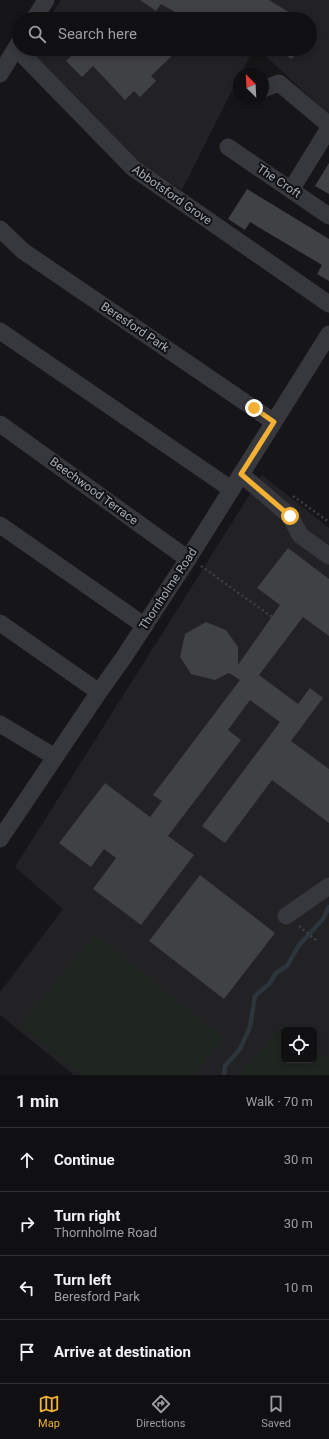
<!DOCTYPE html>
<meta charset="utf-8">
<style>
:root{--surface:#101012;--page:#19191b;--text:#f1f3f6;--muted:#9c9d9f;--line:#303032;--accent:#f2b134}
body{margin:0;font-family:Roboto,sans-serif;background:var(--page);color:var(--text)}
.controls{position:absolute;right:12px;bottom:12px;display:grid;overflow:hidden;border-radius:6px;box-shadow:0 2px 6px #0003}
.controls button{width:36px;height:36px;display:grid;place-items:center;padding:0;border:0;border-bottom:1px solid var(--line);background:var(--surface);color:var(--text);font:20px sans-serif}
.compass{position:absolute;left:233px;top:68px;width:36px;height:36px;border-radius:50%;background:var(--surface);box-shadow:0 2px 6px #0003;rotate:336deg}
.stop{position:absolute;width:12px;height:12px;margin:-9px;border:3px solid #f2b134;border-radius:50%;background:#fff}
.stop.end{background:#f2b134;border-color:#fff;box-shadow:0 1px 4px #0008}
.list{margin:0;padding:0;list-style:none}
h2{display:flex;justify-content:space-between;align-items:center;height:52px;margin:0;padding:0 16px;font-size:17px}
h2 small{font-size:13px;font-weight:400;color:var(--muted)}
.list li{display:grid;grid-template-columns:26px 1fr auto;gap:12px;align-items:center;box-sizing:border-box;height:64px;padding:0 16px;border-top:1px solid var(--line)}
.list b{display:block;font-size:15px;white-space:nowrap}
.list p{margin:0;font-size:13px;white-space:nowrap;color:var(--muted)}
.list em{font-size:13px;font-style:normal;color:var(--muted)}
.icon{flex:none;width:22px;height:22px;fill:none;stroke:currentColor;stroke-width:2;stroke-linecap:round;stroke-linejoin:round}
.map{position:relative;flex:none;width:329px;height:1075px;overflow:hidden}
.search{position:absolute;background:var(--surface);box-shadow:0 2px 6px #0003;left:12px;right:12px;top:12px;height:44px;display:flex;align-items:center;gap:10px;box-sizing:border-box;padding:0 14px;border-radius:22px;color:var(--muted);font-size:15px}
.sheet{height:308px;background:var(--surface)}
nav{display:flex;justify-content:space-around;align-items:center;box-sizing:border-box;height:56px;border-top:1px solid var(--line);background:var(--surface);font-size:11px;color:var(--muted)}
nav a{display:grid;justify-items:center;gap:2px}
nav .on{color:var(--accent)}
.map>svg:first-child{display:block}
.built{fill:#222225;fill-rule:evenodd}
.green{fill:#1e261f}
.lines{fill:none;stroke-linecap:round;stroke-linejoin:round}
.stream{stroke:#2c353c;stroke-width:4.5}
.building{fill:#404145}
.path{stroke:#3d3f44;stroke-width:2.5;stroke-dasharray:2 3;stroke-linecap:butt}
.minor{stroke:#37383d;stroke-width:17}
.route{stroke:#f2b134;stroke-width:5}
.labels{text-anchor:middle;stroke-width:4;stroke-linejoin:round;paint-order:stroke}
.street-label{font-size:12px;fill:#a8adb8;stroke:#111113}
</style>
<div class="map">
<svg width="329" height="1075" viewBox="0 0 329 1075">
<rect width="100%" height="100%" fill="#161618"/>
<g class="built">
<polygon points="61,0 329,0 329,115 258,49 310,49 310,19 48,19"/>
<polygon points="28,49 253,49 241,74 239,74 239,77 182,190 137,162"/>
<path d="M262 475 329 528V1075H74L0 1015V992L63 909 15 867ZM284 1030H314V1060H284Z"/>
</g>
<g class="green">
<polygon points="95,935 223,1038 193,1075 83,1075 21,1025"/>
<polygon points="285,1023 293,1030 284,1030 284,1060 314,1060 314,1049 329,1062 329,1075 239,1075"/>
</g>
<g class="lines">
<polyline class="stream" points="224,1075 225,1066 240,1049 250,1027 255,996 270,983 276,973 287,966 299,945 323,919 329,907"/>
</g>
<g class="building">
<polygon points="140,0 269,0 295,16 296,19 187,19 161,4 156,11"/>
<polygon points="78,49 126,49 127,50 128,49 175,49 177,51 151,76 156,81 140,97 134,91 125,100 93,66 82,77 66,61"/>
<polygon points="276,49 299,49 292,59"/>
<polygon points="329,163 329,194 315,186"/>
<polygon points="247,189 329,239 329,281 317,274 322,265 250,222 245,230 228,219"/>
<polygon points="288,548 329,579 329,636 303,617 259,675 298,704 310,688 323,698 291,741 329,769 329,823 272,780 225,843 202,826 280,722 250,700 228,730 241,740 168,836 194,855 141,925 93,889 116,858 104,849 91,867 59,843 105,783 150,817 162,801 153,795 240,680 229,673 215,680 191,674 180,657 185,634 206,622 226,630 238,647 238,665 280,605 257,588"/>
<polygon points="200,875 275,933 224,999 149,941"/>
</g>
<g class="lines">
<g class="path">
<polyline points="293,496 329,522"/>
<polyline points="201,566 272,617"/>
<polyline points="299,926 317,941"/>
</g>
<g class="minor">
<polyline points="34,19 46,0"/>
<polyline points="16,48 133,168 329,304"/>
<polyline points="0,74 19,43"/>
<polyline points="263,89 279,83 329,125"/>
<polyline points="228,147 329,216"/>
<polyline points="291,190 329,128"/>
<polyline points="0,229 23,251 274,422"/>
<polyline points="0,331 231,489"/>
<polyline points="0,424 188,559"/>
<polyline points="241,474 290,516 300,535 329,556"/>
<polyline points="0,525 145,626"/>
<polyline points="0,623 99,692"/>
<polyline points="0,724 55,757"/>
<polyline points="0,839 99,692 124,657 188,559 329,334"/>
<polyline points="286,916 329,886"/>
</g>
</g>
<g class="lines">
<polyline class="route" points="254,408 274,422 241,474 290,516"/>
</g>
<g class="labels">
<g class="street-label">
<text transform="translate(279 181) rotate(34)" y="4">The Croft</text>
<text transform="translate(172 195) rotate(35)" y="4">Abbotsford Grove</text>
<text transform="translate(135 327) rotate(34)" y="4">Beresford Park</text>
<text transform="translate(94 491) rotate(36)" y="4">Beechwood Terrace</text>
<text transform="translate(168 589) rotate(-57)" y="4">Thornholme Road</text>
</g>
</g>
</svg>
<div class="controls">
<button><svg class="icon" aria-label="locate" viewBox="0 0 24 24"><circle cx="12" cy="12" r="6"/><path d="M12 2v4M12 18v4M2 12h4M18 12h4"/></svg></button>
</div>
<svg class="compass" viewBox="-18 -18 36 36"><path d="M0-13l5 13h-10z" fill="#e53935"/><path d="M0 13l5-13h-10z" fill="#9c9d9f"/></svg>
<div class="stop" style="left:290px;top:516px"></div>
<div class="stop end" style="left:254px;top:408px"></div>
<div class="search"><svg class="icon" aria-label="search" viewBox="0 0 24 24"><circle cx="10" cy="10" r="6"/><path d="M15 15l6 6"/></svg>Search here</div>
</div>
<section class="sheet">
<h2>1 min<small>Walk · 70 m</small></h2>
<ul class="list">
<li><svg class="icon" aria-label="ahead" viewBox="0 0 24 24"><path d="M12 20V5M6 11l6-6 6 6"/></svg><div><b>Continue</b></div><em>30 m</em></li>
<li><svg class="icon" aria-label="right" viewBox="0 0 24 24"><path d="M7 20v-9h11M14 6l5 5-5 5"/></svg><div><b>Turn right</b><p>Thornholme Road</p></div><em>30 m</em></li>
<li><svg class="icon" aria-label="left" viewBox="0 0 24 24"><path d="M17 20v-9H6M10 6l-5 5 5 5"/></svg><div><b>Turn left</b><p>Beresford Park</p></div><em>10 m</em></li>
<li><svg class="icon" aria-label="arrive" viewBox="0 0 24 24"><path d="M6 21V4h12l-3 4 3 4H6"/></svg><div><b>Arrive at destination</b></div></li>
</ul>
</section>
<nav>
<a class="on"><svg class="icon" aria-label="map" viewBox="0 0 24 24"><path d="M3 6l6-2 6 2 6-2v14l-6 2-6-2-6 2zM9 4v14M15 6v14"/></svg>Map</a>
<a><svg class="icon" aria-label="directions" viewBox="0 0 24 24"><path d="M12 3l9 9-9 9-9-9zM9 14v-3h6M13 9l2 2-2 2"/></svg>Directions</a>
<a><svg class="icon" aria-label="saved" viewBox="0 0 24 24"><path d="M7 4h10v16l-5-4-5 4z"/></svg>Saved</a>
</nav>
